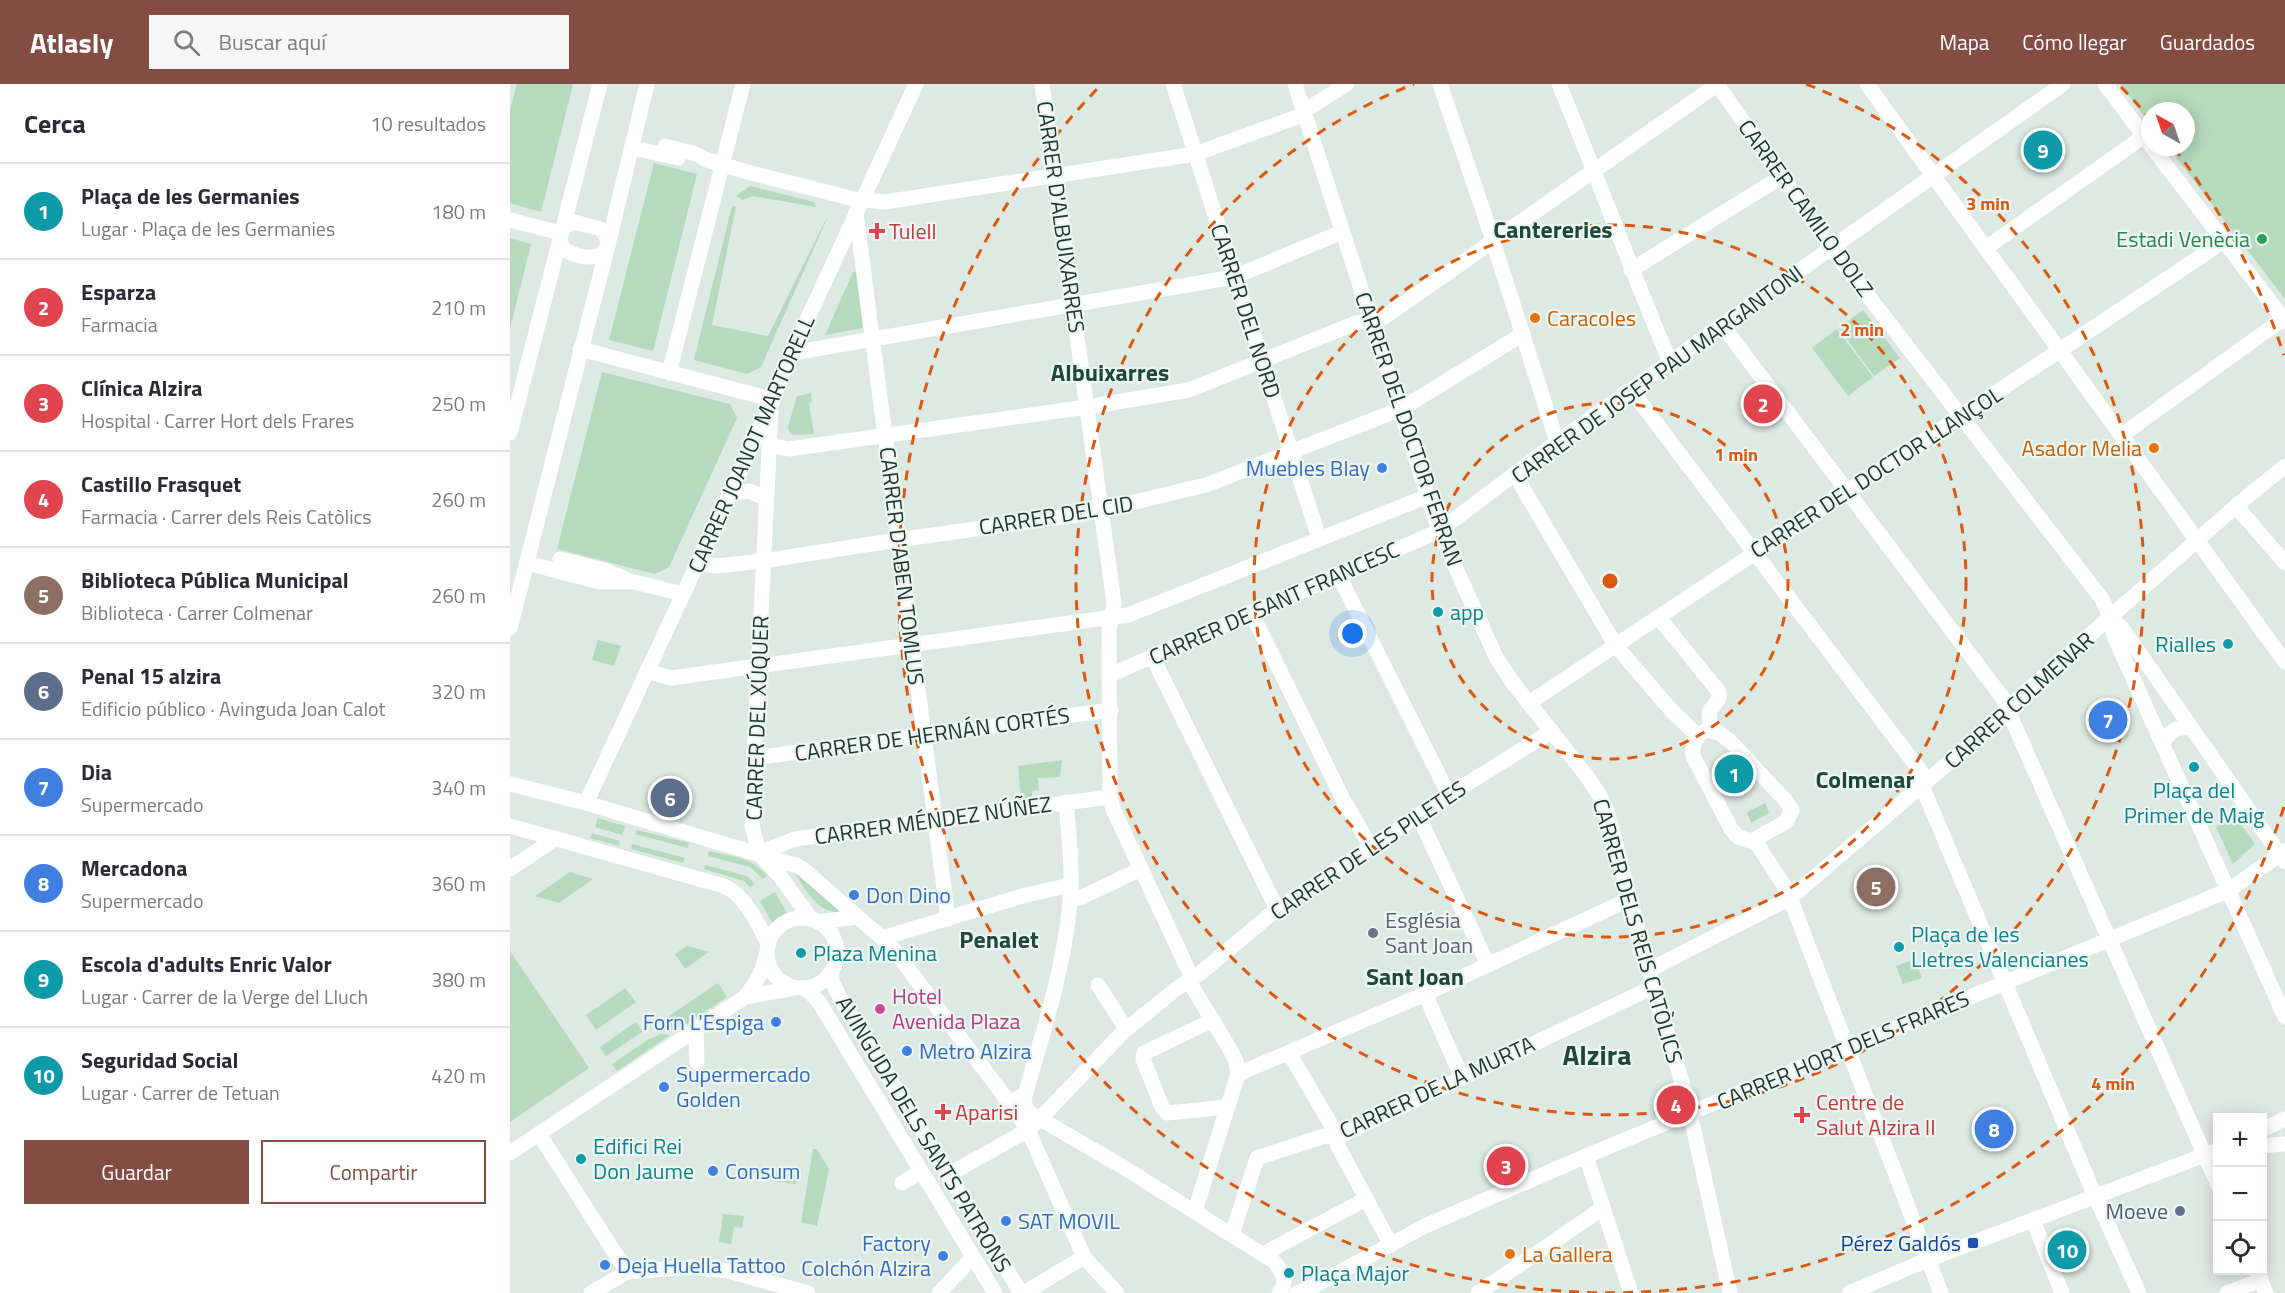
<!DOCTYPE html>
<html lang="es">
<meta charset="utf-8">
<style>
:root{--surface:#fff;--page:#f7f7f7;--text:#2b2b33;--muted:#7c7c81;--line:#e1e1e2;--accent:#834d43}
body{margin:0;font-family:"Titillium Web",sans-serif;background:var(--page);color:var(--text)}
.controls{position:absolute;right:18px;bottom:18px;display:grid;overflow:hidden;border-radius:0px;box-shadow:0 3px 15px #0003}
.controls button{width:54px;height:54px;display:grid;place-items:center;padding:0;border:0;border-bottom:2px solid var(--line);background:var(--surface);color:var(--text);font:30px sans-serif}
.compass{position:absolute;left:1631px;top:18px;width:54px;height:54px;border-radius:50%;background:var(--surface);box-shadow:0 3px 15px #0003;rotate:320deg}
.you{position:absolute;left:843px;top:550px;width:21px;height:21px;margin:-15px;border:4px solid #fff;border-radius:50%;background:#1a73e8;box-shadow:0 0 0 9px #1a73e833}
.badge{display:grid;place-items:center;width:39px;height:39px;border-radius:50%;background:var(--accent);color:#fff;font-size:20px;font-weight:700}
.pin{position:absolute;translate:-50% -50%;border:3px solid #fff;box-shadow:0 2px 6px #0006}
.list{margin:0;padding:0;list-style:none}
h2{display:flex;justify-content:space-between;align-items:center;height:78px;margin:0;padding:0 24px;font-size:26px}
h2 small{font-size:20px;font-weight:400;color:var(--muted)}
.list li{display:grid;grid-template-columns:39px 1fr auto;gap:18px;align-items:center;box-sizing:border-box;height:96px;padding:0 24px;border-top:2px solid var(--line)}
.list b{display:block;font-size:22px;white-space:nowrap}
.list p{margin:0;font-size:20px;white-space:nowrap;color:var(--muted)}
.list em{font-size:20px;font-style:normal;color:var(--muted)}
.actions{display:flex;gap:12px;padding:18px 24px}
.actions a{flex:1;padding:14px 0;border:2px solid var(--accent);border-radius:0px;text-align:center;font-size:21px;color:var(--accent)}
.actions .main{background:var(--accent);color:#fff}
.icon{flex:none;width:33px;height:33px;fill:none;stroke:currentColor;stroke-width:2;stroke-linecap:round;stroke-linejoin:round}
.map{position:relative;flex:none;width:1775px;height:1209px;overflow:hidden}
header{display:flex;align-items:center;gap:36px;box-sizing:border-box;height:84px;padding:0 30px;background:var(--accent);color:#fff}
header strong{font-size:28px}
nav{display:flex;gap:33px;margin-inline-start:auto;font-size:21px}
.search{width:420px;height:54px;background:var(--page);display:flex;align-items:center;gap:15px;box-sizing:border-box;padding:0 21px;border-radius:0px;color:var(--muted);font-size:22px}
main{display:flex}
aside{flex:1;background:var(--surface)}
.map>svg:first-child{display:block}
.green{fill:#b6dabe}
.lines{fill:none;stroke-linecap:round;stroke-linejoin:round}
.minor{stroke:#fff;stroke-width:15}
.ring{fill:none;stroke:#de570e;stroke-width:3;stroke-dasharray:10 8}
.health-dot{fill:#e0444e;stroke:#edf6f1;stroke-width:2}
.leisure-dot{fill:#2e9e5b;stroke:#edf6f1;stroke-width:2}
.food-dot{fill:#e8710a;stroke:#edf6f1;stroke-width:2}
.shop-dot{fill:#3f7fe0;stroke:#edf6f1;stroke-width:2}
.culture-dot{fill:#0f9aa8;stroke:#edf6f1;stroke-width:2}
.worship-dot{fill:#6b7280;stroke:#edf6f1;stroke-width:2}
.hotel-dot{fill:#d1479c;stroke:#edf6f1;stroke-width:2}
.service-dot{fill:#5c6f8a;stroke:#edf6f1;stroke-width:2}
.transit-dot{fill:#1a4fb4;stroke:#edf6f1;stroke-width:2}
.labels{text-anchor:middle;stroke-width:4.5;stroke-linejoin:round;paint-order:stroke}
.street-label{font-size:22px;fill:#203830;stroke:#edf6f1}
.health-label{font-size:22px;fill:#be3a42;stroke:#edf6f1;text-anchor:start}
.leisure-label{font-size:22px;fill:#27864d;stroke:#edf6f1;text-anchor:end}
.food-label{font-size:22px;fill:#c56008;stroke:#edf6f1;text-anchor:start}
.shop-label{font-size:22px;fill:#366cbe;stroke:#edf6f1;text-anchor:start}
.culture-label{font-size:22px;fill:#0d838f;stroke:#edf6f1;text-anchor:start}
.worship-label{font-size:22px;fill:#5b616d;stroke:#edf6f1;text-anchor:start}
.hotel-label{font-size:22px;fill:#b23c85;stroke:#edf6f1;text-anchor:start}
.service-label{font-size:22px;fill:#4e5e75;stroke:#edf6f1;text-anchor:end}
.transit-label{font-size:22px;fill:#164399;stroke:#edf6f1;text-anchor:end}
.neighbourhood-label{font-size:24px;font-weight:bold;fill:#1d493c;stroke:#edf6f1}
.district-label{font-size:28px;font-weight:bold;fill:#1d493c;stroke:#edf6f1}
.centre{fill:#de570e;stroke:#edf6f1;stroke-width:3}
.ring-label{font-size:18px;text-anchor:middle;font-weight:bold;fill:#de570e;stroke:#edf6f1;stroke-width:4.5;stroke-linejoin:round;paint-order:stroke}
</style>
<header>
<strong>Atlasly</strong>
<div class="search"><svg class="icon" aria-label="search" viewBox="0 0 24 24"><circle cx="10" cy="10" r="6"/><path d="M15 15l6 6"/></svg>Buscar aquí</div>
<nav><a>Mapa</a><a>Cómo llegar</a><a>Guardados</a></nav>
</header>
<main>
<aside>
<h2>Cerca<small>10 resultados</small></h2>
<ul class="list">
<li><span class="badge" style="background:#0f9aa8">1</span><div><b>Plaça de les Germanies</b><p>Lugar · Plaça de les Germanies</p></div><em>180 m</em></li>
<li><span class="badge" style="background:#e0444e">2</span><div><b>Esparza</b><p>Farmacia</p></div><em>210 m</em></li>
<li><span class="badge" style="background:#e0444e">3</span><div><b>Clínica Alzira</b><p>Hospital · Carrer Hort dels Frares</p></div><em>250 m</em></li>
<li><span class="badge" style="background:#e0444e">4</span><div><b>Castillo Frasquet</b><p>Farmacia · Carrer dels Reis Catòlics</p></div><em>260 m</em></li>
<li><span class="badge" style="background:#8d6e63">5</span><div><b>Biblioteca Pública Municipal</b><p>Biblioteca · Carrer Colmenar</p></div><em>260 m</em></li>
<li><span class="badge" style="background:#5c6f8a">6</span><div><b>Penal 15 alzira</b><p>Edificio público · Avinguda Joan Calot</p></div><em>320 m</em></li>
<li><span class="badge" style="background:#3f7fe0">7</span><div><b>Dia</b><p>Supermercado</p></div><em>340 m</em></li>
<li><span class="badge" style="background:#3f7fe0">8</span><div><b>Mercadona</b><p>Supermercado</p></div><em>360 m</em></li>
<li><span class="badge" style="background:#0f9aa8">9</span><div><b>Escola d'adults Enric Valor</b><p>Lugar · Carrer de la Verge del Lluch</p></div><em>380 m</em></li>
<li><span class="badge" style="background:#0f9aa8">10</span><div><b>Seguridad Social</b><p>Lugar · Carrer de Tetuan</p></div><em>420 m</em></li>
</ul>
<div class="actions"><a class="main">Guardar</a><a>Compartir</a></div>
</aside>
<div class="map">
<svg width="1775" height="1209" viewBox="0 0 1775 1209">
<rect width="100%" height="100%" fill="#dde9e3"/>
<g class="green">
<polygon points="7,0 63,0 31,128 0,119 0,26"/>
<polygon points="1610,0 1775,0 1775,215 1658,63 1676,63 1676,27 1640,27 1640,40"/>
<polygon points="144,79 187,90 143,267 99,256"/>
<polygon points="240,102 304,118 306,123 242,112 233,116 226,112"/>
<polygon points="222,122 226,122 202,241 258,252 317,133 317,135 251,283 237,290 184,276"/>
<polygon points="0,154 21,160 0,244"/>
<polygon points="343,188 346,188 353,244 315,251"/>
<polygon points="1353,226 1390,274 1364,292 1329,244"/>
<polygon points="1327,245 1363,293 1338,312 1302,264"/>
<polygon points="92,288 220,320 227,334 159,483 145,490 47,465"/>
<polygon points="301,309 302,318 299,320 304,350 283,351 279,347 278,343 287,312"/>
<polygon points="88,556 111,562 104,582 82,576"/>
<polygon points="552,676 550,693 528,694 529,706 522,707 522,715 511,716 508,682"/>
<polygon points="1255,719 1259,729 1241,739 1237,728"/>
<polygon points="1723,729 1745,760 1723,780 1706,743"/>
<polygon points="88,734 115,742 112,751 85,743"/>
<polygon points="127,746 179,759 178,764 125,750"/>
<polygon points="82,749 110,757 109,762 80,754"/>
<polygon points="122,760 175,774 173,779 121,765"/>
<path d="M199 767C220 772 244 774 257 792L253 795 240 783 198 772Z"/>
<polygon points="195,781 237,792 245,800 240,803 234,797 194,785"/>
<polygon points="60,788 83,795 49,819 25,812"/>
<path d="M284 788 333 828C309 832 295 805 284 788Z"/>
<polygon points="265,808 278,831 263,840 250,817"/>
<polygon points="177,862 199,868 175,885 165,870"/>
<polygon points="0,867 79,984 0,1038"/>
<polygon points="1405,875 1412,894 1393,900 1386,882"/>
<polygon points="208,899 217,913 172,943 156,943 152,937"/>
<polygon points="115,904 126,918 86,946 76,931"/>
<polygon points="126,938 132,948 96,972 90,963"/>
<polygon points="151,950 160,951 107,987 102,980 139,955"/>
<polygon points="303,1065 307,1065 319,1085 307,1142 291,1138"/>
<polygon points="240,1084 288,1092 286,1100 262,1097 262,1093 240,1089"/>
<polygon points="213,1130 234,1132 232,1144 224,1143 221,1160 209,1158"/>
</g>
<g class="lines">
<g class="minor">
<polyline points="532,0 604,519 599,547 600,713 603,725 682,894"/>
<polyline points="663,0 809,454"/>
<polyline points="785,0 929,447 986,573 1003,599 1076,691 1090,712 1097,727 1143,903 1176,1011 1220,1209"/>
<polyline points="930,0 973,126 1047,358"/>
<path d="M1049 0C1087 92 1121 186 1160 278"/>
<polyline points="1207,0 1322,165 1592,515 1601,535 1604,552 1775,933"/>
<polyline points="1357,0 1775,578"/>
<polyline points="1595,0 1640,60"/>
<polyline points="794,27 837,0"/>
<polyline points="155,62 186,70 197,76 241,89 344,115 375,118 685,70 795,30"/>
<polyline points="1642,63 1775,237"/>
<polyline points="123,64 168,74"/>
<polyline points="346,129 438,835"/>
<polyline points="0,136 51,149"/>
<path d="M64 138 91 145 98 156C97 180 69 174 55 166 46 155 50 142 64 138Z"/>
<polyline points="1476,164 1634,52"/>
<polyline points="1121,186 1271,93"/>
<polyline points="1212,241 1492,613 1708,1101"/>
<polyline points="70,265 253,313 262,319"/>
<polyline points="282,269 724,193 832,148"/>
<polyline points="159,289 233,0"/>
<polyline points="1121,306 1418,697"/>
<polyline points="0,349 90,0"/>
<polyline points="1612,351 1773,235"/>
<polyline points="259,361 279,365 577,323 679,306 846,239 873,234 1208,0"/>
<polyline points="1005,391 1106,562 1161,626 1188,652"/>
<polyline points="220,409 240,407 256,415"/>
<polyline points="1726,422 1775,479"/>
<polyline points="50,475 94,486 116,495"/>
<polyline points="17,479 90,498 124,498 173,510"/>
<polyline points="187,479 206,482 252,477 387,456 574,430 696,401 891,325 1013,250"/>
<polyline points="828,490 939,711"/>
<polyline points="741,528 835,719 861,763"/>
<polyline points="1149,534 1209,608 1209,614 1199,628 1201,646"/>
<polyline points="1601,535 1612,544 1775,778"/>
<polyline points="0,544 98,161 137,0"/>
<polyline points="642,572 767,825"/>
<polyline points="137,587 161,594 618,531 918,412"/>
<polyline points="600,591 929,447 1047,358 1553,0"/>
<polyline points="1019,619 1714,157"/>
<path d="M1197 646 1209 649 1219 656 1275 716 1282 726 1276 738 1241 757 1228 753 1221 745 1183 672C1182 659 1186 652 1197 646Z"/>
<path d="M1652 660C1659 647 1667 643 1681 643"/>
<polyline points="244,674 601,626"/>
<polyline points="0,700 76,719 288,782 294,786 381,862 498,1017 518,1046 574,1173 607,1209"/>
<polyline points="1412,702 1582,1105 1629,1209"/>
<polyline points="76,719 262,319 273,288 406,0"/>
<polyline points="908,731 978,881"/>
<path d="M0 742 214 802C236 812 248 839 258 860"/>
<polyline points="1245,757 1273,800 1280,814 1431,1209"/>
<polyline points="249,769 242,741 244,674 261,327"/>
<polyline points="249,769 285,755 600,713"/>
<polyline points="251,772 270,792 301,835"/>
<polyline points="0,785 46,754"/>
<polyline points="560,815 570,814 631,785"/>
<circle cx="292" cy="869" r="35"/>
<polyline points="308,838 347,833"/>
<polyline points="372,854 516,811 561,801"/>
<path d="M256 872C253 888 245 900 235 913L285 904"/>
<polyline points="1139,886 1280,814 1484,640 1497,624 1726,422 1775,382"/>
<polyline points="321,889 322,897 330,914 511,1209"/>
<polyline points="678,896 721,967 726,977 728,990"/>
<polyline points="588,901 616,945"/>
<polyline points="295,904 309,918 485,1209"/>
<polyline points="915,910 952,994"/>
<polyline points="703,936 634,969 633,975 652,1023 657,1029 718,1023"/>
<polyline points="186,946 187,978"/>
<polyline points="779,969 822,1042 828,1062 881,1161"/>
<path d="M515 1011 514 1021 520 1029 613 1083 763 1177C772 1186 779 1198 769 1209"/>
<path d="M508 1014 515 1011C533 949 554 884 560 819 563 786 559 752 556 718"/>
<polyline points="1752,1046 1775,1035"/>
<polyline points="29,1050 117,1188"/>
<polyline points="1752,1062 1775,1060"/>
<polyline points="0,1069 235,913"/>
<polyline points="1076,1072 1121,1209"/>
<polyline points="438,1091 518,1046 527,1038 613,948 666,905 688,891 767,825 939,711 1042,647"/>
<polyline points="392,1099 411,1087"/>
<polyline points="685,1127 728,990 915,910 1120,815"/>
<polyline points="1523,1136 1552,1209"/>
<polyline points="722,1150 747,1074 814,1052 828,1053 1143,903"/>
<polyline points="753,1170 856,1115"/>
<polyline points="1746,1186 1756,1209"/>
<polyline points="81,1209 117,1188 181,1183 218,1187 298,1209"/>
<polyline points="429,1209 463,1173"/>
<polyline points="514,1209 574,1173"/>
<polyline points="787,1209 802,1203 915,1142 1076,1072 1719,806 1775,767"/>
<polyline points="968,1209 1093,1124"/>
<polyline points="1339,1209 1417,1176 1708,1066"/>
<polyline points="1717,1209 1751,1196"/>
</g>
</g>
<g class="ring">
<circle cx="1100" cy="497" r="178"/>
<circle cx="1100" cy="497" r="356"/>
<path d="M1296 0A534 534 0 1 1 904 0"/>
<path d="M1774 723A711 711 0 1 1 589 3M1611 3A711 711 0 0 1 1637 31M1664 64A711 711 0 0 1 1774 271"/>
</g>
<g class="health-dot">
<path d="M364 138h6v6h6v6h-6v6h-6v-6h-6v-6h6z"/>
<path d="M430 1019h6v6h6v6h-6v6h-6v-6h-6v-6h6z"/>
<path d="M1289 1022h6v6h6v6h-6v6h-6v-6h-6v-6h6z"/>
</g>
<circle class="leisure-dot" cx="1752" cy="155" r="6"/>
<g class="food-dot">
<circle cx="1025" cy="234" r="6"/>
<circle cx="1644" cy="364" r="6"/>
<circle cx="1000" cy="1170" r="6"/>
</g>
<g class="shop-dot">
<circle cx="872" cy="384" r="6"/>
<circle cx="344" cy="811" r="6"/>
<circle cx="266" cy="938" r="6"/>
<circle cx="397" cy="967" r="6"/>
<circle cx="154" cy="1003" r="6"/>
<circle cx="203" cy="1087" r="6"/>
<circle cx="496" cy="1137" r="6"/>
<circle cx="433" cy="1172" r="6"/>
<circle cx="95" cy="1181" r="6"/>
</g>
<g class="culture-dot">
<circle cx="928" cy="528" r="6"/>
<circle cx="1718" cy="560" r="6"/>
<circle cx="1684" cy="683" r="6"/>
<circle cx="1389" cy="863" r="6"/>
<circle cx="291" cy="869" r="6"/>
<circle cx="71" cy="1075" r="6"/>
<circle cx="779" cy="1189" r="6"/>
</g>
<circle class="worship-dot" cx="863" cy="849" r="6"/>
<circle class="hotel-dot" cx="370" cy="925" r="6"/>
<circle class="service-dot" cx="1670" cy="1127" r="6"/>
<rect class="transit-dot" x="1457" y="1153" width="12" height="12" rx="3"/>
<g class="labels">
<g class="street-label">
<text transform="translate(1296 124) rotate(54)" y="8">CARRER CAMILO DOLZ</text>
<text transform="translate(551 133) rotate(82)" y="8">CARRER D'ALBUIXARRES</text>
<text transform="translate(736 227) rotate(72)" y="8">CARRER DEL NORD</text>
<text transform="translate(1147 290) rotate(-36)" y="8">CARRER DE JOSEP PAU MARGANTONI</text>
<text transform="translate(899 345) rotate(71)" y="8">CARRER DEL DOCTOR FERRAN</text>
<text transform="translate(241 360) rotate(-66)" y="8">CARRER JOANOT MARTORELL</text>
<text transform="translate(1366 388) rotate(-33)" y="8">CARRER DEL DOCTOR LLANÇOL</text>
<text transform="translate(546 431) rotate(-9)" y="8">CARRER DEL CID</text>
<text transform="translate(392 482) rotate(83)" y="8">CARRER D'ABEN TOMLUS</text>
<text transform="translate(764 519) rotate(-24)" y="8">CARRER DE SANT FRANCESC</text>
<text transform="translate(1509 616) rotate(-42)" y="8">CARRER COLMENAR</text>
<text transform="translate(247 634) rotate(-88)" y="8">CARRER DEL XÚQUER</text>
<text transform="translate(422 650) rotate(-8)" y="8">CARRER DE HERNÁN CORTÉS</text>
<text transform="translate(423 736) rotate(-8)" y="8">CARRER MÉNDEZ NÚÑEZ</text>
<text transform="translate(858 766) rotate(-34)" y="8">CARRER DE LES PILETES</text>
<text transform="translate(1128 847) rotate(74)" y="8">CARRER DELS REIS CATÒLICS</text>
<text transform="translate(1333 966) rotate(-23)" y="8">CARRER HORT DELS FRARES</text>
<text transform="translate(927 1003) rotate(-25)" y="8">CARRER DE LA MURTA</text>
<text transform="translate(414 1050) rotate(59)" y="8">AVINGUDA DELS SANTS PATRONS</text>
</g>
<g class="health-label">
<text x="379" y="155">Tulell</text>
<text x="1306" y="1026">Centre de<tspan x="1306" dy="25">Salut Alzira II</tspan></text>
<text x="445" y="1036">Aparisi</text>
</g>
<g class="leisure-label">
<text x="1740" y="163">Estadi Venècia</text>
</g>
<g class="food-label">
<text x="1037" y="242">Caracoles</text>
<text x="1632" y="372" text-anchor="end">Asador Melia</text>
<text x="1012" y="1178">La Gallera</text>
</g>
<g class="shop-label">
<text x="860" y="392" text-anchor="end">Muebles Blay</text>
<text x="356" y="819">Don Dino</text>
<text x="254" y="946" text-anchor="end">Forn L'Espiga</text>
<text x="409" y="975">Metro Alzira</text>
<text x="166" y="998">Supermercado<tspan x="166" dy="25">Golden</tspan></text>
<text x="215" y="1095">Consum</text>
<text x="508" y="1145">SAT MOVIL</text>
<text x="421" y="1167" text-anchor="end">Factory<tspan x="421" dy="25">Colchón Alzira</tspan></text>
<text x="107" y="1189">Deja Huella Tattoo</text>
</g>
<g class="culture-label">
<text x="940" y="536">app</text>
<text x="1706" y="568" text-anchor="end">Rialles</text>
<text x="1684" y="714" text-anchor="middle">Plaça del<tspan x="1684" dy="25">Primer de Maig</tspan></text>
<text x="1401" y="858">Plaça de les<tspan x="1401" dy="25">Lletres Valencianes</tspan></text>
<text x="303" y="877">Plaza Menina</text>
<text x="83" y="1070">Edifici Rei<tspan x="83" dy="25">Don Jaume</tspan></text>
<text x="791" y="1197">Plaça Major</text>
</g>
<g class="worship-label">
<text x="875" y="844">Església<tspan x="875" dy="25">Sant Joan</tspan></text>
</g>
<g class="hotel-label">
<text x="382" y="920">Hotel<tspan x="382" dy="25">Avenida Plaza</tspan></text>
</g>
<g class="service-label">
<text x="1658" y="1135">Moeve</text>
</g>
<g class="transit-label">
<text x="1451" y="1167">Pérez Galdós</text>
</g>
<g class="neighbourhood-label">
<text x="1043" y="154">Cantereries</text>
<text x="600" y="297">Albuixarres</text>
<text x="1355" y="704">Colmenar</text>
<text x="489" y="864">Penalet</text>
<text x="905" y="901">Sant Joan</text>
</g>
<g class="district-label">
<text x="1087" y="981">Alzira</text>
</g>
</g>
<circle cx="1100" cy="497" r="9" class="centre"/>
<g class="ring-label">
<text x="1478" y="126">3 min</text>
<text x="1352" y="252">2 min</text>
<text x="1226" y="377">1 min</text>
<text x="1603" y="1006">4 min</text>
</g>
</svg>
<div class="controls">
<button>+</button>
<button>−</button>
<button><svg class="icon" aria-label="locate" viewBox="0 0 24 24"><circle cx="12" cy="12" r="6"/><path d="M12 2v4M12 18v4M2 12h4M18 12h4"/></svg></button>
</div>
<svg class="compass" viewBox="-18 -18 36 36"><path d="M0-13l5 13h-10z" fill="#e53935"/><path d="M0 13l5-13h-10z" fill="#7c7c81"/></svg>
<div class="you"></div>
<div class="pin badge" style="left:1224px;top:690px;background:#0f9aa8">1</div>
<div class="pin badge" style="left:1253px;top:320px;background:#e0444e">2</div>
<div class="pin badge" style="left:996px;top:1082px;background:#e0444e">3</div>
<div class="pin badge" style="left:1166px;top:1021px;background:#e0444e">4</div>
<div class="pin badge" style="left:1366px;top:803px;background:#8d6e63">5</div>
<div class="pin badge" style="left:160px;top:714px;background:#5c6f8a">6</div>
<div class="pin badge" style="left:1598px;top:636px;background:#3f7fe0">7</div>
<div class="pin badge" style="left:1484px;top:1045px;background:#3f7fe0">8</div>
<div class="pin badge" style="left:1533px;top:66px;background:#0f9aa8">9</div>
<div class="pin badge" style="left:1557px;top:1166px;background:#0f9aa8">10</div>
</div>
</main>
